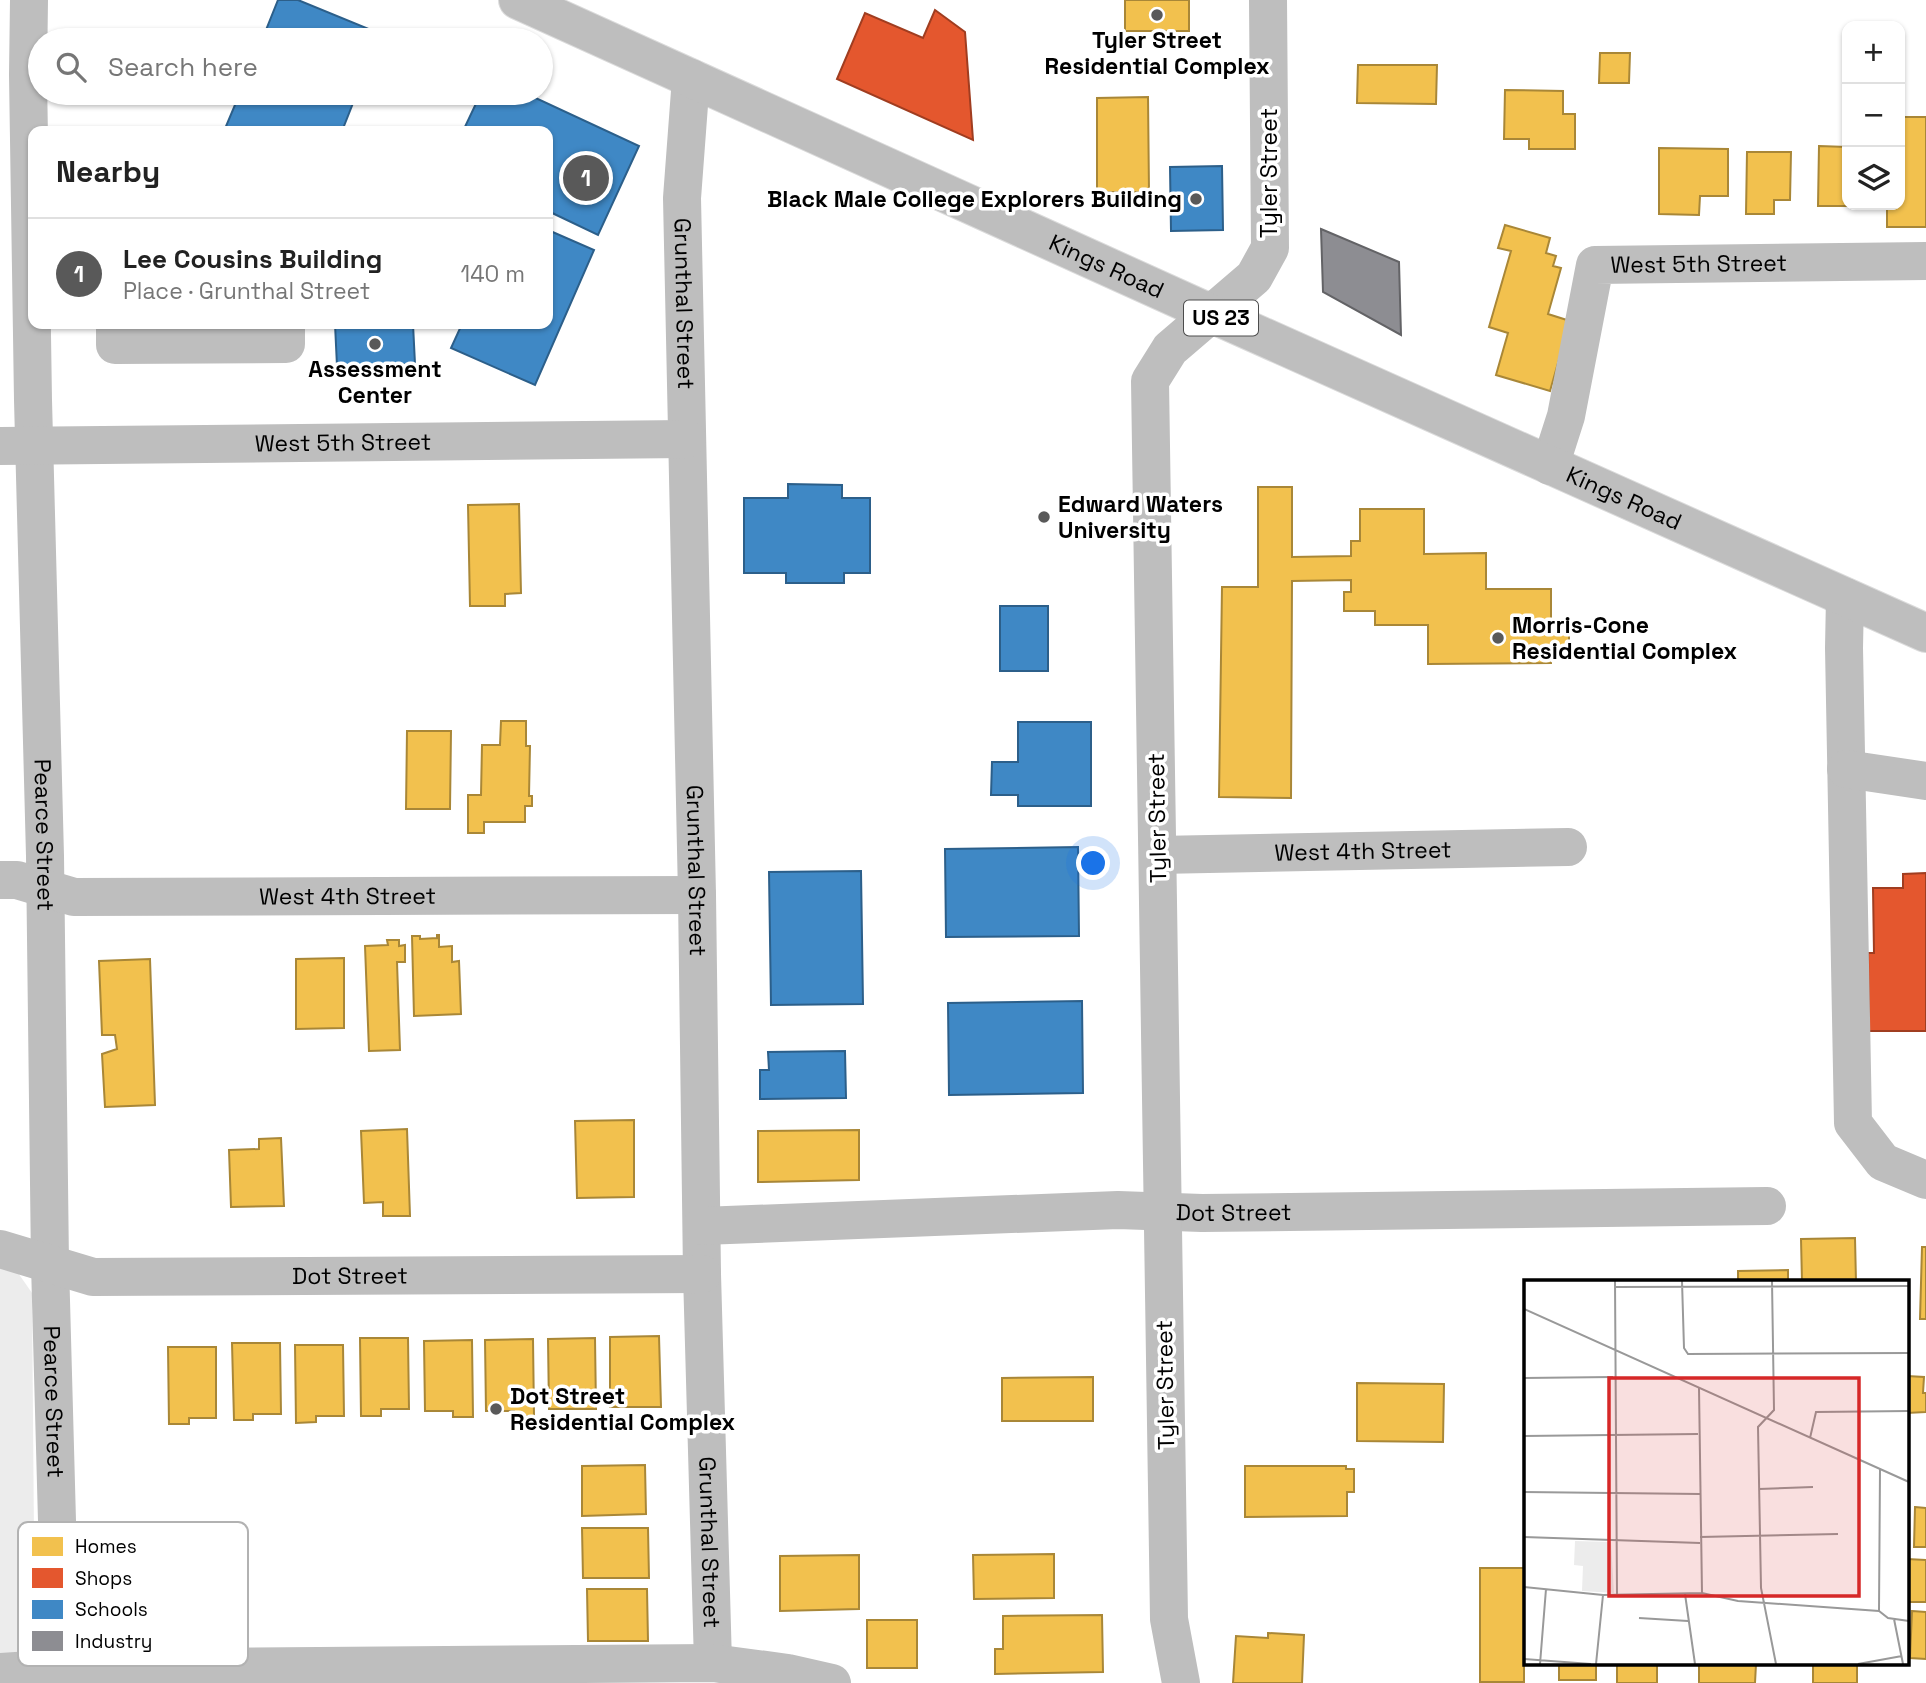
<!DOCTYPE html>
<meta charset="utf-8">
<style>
:root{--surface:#fff;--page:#f6f6f6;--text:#222;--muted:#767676;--line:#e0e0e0;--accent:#595959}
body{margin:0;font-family:"Space Grotesk",sans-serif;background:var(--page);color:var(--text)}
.controls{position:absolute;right:21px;top:21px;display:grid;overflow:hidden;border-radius:14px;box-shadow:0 2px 5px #0004}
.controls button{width:63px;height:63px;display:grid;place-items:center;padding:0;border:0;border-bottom:2px solid var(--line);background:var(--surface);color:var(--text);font:35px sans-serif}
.you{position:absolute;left:1094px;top:864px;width:24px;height:24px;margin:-18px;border:5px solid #fff;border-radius:50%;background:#1a73e8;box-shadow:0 0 0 10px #1a73e833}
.badge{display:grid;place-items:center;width:46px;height:46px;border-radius:50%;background:var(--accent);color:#fff;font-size:23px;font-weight:700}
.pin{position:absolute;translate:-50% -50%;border:4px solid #fff;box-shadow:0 2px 7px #0006}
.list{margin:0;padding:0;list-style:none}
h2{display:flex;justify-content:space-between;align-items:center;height:91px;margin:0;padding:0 28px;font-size:30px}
h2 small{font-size:23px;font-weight:400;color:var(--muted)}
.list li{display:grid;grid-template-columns:46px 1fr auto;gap:21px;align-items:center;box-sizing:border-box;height:112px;padding:0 28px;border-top:2px solid var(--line)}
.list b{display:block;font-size:26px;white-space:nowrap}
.list p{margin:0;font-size:23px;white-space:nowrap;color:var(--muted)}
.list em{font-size:23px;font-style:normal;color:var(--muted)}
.icon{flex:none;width:38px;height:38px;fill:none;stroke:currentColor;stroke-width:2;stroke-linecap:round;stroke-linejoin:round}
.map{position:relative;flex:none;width:1926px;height:1683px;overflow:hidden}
.search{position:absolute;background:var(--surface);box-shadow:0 2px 5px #0004;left:28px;top:28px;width:525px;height:77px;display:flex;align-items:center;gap:18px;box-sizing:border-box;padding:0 24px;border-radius:38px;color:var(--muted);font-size:26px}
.panel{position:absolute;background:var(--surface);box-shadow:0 2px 5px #0004;left:28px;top:126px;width:525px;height:203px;border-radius:14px}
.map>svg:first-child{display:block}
.green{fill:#ececec}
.homes{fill:#f2c14e;stroke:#a98737;stroke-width:2}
.shops{fill:#e4572e;stroke:#a03d20;stroke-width:2}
.schools{fill:#3f88c5;stroke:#2c5f8a;stroke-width:2}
.industry{fill:#8d8d92;stroke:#636366;stroke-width:2}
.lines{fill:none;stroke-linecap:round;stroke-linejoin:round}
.major-casing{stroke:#dbdbdb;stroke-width:40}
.minor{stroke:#bebebe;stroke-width:38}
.major{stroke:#bebebe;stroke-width:38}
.poi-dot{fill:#595959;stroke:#fff;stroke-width:2.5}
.labels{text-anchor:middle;stroke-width:7;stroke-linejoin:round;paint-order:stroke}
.shield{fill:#fff;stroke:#4c4c4c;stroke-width:2}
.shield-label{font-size:21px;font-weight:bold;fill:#000}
.poi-label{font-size:23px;font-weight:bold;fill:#000;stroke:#fff;text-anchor:start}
.street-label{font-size:23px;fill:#000;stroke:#fff}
.inset-road{fill:none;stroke:#999;stroke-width:2}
.view{fill:#d62828;fill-opacity:0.15;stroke:#d62828;stroke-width:3.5}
.inset-edge{fill:none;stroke:#000;stroke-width:3.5}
.key{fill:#fff;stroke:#b2b2b2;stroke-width:2}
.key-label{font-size:19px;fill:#000}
</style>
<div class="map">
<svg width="1926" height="1683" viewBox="0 0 1926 1683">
<rect width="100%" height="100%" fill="#fff"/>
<polygon class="green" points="0,1267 16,1270 32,1293 35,1663 0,1660"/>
<g class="homes">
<rect x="1125" y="0" width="64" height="31"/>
<polygon points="1600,53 1630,53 1629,83 1599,83"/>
<polygon points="1358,65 1437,65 1436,104 1357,103"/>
<polygon points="1505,90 1563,91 1563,114 1575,114 1575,149 1529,149 1529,139 1504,139"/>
<polygon points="1148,97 1149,192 1097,192 1097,98"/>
<polygon points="1900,117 1926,117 1926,227 1887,227 1887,205 1900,205"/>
<polygon points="1819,146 1847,147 1847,205 1860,206 1818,206"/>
<polygon points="1659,148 1728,149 1728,196 1700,196 1699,215 1659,214"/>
<polygon points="1747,152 1791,152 1790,200 1774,200 1774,214 1746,214"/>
<polygon points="1505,225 1550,238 1546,253 1556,256 1553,266 1561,268 1548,314 1570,321 1550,391 1496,375 1508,333 1489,327 1511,251 1498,248"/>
<polygon points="1258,487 1292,487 1292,557 1351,556 1351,541 1360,541 1360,509 1424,509 1424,554 1486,553 1486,589 1551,589 1551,619 1569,619 1569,651 1551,651 1551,663 1428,664 1428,625 1375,625 1375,611 1344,611 1344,592 1351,592 1351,580 1292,581 1291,798 1219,797 1222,587 1258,587"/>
<polygon points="519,504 521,593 505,594 505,606 470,606 468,505"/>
<polygon points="501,721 526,721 526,746 530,746 529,796 532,796 532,806 525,806 525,822 484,822 484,833 468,833 468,795 481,795 482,745 500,745"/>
<polygon points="407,731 451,731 450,809 406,809"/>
<polygon points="437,935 439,935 439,947 452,946 452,962 459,961 461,1014 414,1016 412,936 420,936 420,939 437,938"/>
<polygon points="387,940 399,940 399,946 405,945 405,962 397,962 400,1050 369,1051 365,946 388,945"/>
<polygon points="344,958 344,1028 296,1029 296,959"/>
<polygon points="150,959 155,1105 105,1107 102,1054 117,1049 115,1035 102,1035 99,961"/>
<polygon points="634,1120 634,1197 577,1198 575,1121"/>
<polygon points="407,1129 410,1216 383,1216 383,1202 364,1203 361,1131"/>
<polygon points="859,1130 859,1180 758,1182 758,1131"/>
<polygon points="281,1138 284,1206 231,1207 229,1150 259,1149 259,1139"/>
<polygon points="1855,1238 1856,1282 1802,1282 1801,1239"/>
<polygon points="1922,1247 1926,1247 1926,1319 1920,1319"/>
<polygon points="1788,1270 1788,1282 1738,1282 1738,1271"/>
<polygon points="659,1336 661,1407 610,1407 610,1337"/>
<polygon points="360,1338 408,1338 409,1409 381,1409 381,1416 361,1416"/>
<polygon points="595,1338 596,1409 549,1409 548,1339"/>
<polygon points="533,1339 534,1416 514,1416 514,1411 486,1411 485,1340"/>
<polygon points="472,1340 473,1417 453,1417 453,1411 425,1411 424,1341"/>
<polygon points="232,1343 280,1343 281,1414 253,1414 253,1420 234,1420"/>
<polygon points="295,1345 343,1345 344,1416 316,1416 316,1422 296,1423"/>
<polygon points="168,1347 216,1347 216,1418 189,1418 189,1424 169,1424"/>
<polygon points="1907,1376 1924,1377 1923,1393 1926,1393 1926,1412 1907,1413"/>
<polygon points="1093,1377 1093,1421 1002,1421 1002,1378"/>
<polygon points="1357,1383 1444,1384 1443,1442 1357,1441"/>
<polygon points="645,1465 646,1514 582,1516 582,1466"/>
<polygon points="1245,1466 1346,1466 1346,1469 1354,1469 1354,1492 1347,1492 1347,1516 1245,1517"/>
<polygon points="1915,1507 1926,1508 1926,1547 1914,1547"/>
<polygon points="582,1528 648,1528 649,1578 583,1578"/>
<polygon points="1054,1554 1054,1598 974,1599 973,1555"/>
<polygon points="859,1555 859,1609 780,1611 780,1556"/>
<polygon points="1907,1559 1926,1560 1926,1602 1907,1602"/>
<rect x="1480" y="1568" width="44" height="114"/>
<polygon points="587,1589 647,1589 648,1641 588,1641"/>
<polygon points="1912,1611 1926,1612 1926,1659 1910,1658"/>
<polygon points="1102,1615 1103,1672 995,1674 995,1649 1003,1649 1003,1616"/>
<rect x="867" y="1620" width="50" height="48"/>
<polygon points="1268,1633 1304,1635 1302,1683 1233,1683 1236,1636 1268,1638"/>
<rect x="1559" y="1664" width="37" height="16"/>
<rect x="1617" y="1664" width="40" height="19"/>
<polygon points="1699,1664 1756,1664 1755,1683 1699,1683"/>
<rect x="1813" y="1664" width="44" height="19"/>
</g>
<g class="shops">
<polygon points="935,10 965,32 973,140 837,79 865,13 923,38"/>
<polygon points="1926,873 1926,1031 1869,1031 1868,953 1874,953 1873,888 1903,888 1903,874"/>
</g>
<g class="schools">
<polygon points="278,0 298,0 381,34 379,40 262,40"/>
<polygon points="240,93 357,93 342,131 224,131"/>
<polygon points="481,93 525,93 639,146 598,235 548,211 548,131 463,131"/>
<polygon points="1222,166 1223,230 1171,231 1170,167"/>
<polygon points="548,230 594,250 535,385 451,348 462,324 548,324"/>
<polygon points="335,324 413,324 415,364 337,366"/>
<polygon points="788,484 842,485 842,498 870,498 870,573 844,573 844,583 786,583 786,573 744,573 744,498 788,498"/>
<rect x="1000" y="606" width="48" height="65"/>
<polygon points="1018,722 1091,722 1091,806 1018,806 1018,795 991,795 992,762 1018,762"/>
<polygon points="1078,847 1079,936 946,937 945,849"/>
<polygon points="861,871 863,1004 771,1005 769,872"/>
<polygon points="1082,1001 1083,1093 949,1095 948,1003"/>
<polygon points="845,1051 846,1098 760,1099 760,1070 769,1070 768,1052"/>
</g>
<polygon class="industry" points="1321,229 1399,262 1401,335 1323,292"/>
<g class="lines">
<g class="major-casing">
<g id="major">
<path id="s9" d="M518 0 1212 314 1926 633"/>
</g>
</g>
<g class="minor">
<path id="s1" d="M29 0 28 75 33 400 45 856 50 1264 61 1668"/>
<path id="s2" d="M691 78 682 198 697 895 702 1274 713 1663"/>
<polyline points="115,324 115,345 286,344 286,324"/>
<path id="s3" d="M0 446 687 439"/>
<path id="s4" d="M1550 466 1566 416 1595 265 1926 261"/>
<polyline points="1845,597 1844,648 1853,1123 1883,1162 1926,1180"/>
<polyline points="1846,769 1926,781"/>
<path id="s5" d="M1158 855 1568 847"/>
<path id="s6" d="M0 880H17L74 897 697 895"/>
<path id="s7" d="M702 1226 1118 1210 1202 1213 1767 1206"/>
<path id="s8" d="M0 1249 93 1277 702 1274"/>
<polyline points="0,1672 61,1668 713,1663 788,1673 832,1683"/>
<polyline points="1181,1683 1169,1619 1150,381 1170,349 1254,277 1270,248 1268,0"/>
</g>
<use href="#major" class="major"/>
</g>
<g class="poi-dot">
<circle cx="1157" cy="15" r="7"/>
<circle cx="1196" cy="199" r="7"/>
<circle cx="375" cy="344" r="7"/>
<circle cx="1044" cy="517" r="7"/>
<circle cx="1498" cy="638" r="7"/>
<circle cx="496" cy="1409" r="7"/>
</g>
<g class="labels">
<rect class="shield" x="1184" y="300.5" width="74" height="35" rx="5"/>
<g class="shield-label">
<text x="1221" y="325">US 23</text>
</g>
<g class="poi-label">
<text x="1157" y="48" text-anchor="middle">Tyler Street<tspan x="1157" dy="26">Residential Complex</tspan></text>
<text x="1182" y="207" text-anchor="end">Black Male College Explorers Building</text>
<text x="375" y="377" text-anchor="middle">Assessment<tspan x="375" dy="26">Center</tspan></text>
<text x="1058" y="512">Edward Waters<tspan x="1058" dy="26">University</tspan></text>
<text x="1512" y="633">Morris-Cone<tspan x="1512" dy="26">Residential Complex</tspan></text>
<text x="510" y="1404">Dot Street<tspan x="510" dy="26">Residential Complex</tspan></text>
</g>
<g class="street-label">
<text transform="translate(1269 173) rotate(-90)" y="8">Tyler Street</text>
<text dy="8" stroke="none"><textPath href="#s4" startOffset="310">West 5th Street</textPath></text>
<text dy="8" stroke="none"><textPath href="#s9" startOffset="646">Kings Road</textPath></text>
<text dy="8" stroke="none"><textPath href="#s2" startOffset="226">Grunthal Street</textPath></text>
<text dy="8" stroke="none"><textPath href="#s3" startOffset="343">West 5th Street</textPath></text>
<text dy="8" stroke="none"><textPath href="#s9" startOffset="1213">Kings Road</textPath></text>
<text transform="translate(1157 818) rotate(-91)" y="8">Tyler Street</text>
<text dy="8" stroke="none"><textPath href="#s1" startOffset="835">Pearce Street</textPath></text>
<text dy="8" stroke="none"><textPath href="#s5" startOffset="205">West 4th Street</textPath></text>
<text dy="8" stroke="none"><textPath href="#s2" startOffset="793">Grunthal Street</textPath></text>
<text dy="8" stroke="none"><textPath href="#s6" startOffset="350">West 4th Street</textPath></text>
<text dy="8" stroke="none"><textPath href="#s7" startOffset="532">Dot Street</textPath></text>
<text dy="8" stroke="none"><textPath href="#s8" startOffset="354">Dot Street</textPath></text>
<text transform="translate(1165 1385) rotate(-91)" y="8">Tyler Street</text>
<text dy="8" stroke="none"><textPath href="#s1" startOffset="1402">Pearce Street</textPath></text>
<text dy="8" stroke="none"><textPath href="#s2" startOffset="1465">Grunthal Street</textPath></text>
</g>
</g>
<g transform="translate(1524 1280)">
<rect width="385" height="385" fill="#fff"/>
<path d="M51 261 87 262 90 313 58 311 59 286 50 285Z" fill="#ececec"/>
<path class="inset-road" d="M91 1 93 314M158 1 160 68 164 74 385 73M248 1 250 130 234 147 237 308 252 384M91 7 385 6M0 29 385 202M0 98 89 97M175 108 178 313M0 156 174 154M286 158 292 132 385 131M235 209 289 207M0 212 176 214M0 257 176 263M176 257 314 254M0 307 79 315 178 313 214 321 355 331 364 338 385 341M161 314 171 384M355 331 356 189M115 338 164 341M370 339 379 384M0 379 67 384M16 384 22 309M72 384 79 315M334 384 378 376"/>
<path class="view" d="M85 98H335V316H85Z"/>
<rect width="385" height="385" class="inset-edge"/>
</g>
<rect x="18" y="1522" width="230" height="144" rx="10" class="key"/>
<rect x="32" y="1537" width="31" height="19" fill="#f2c14e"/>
<rect x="32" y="1568" width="31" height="20" fill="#e4572e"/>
<rect x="32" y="1600" width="31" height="19" fill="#3f88c5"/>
<rect x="32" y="1631" width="31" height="20" fill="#8d8d92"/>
<g class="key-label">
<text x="75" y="1553">Homes</text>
<text x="75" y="1585">Shops</text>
<text x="75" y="1616">Schools</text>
<text x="75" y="1648">Industry</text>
</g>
</svg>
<div class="controls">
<button>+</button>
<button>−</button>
<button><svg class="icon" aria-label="layers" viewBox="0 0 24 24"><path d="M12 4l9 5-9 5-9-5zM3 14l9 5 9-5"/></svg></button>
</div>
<div class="you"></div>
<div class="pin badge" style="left:586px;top:178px">1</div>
<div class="search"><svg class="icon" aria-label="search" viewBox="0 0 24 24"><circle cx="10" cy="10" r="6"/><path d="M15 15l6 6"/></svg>Search here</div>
<section class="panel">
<h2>Nearby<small></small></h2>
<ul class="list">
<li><span class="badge">1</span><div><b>Lee Cousins Building</b><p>Place · Grunthal Street</p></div><em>140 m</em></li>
</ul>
</section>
</div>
